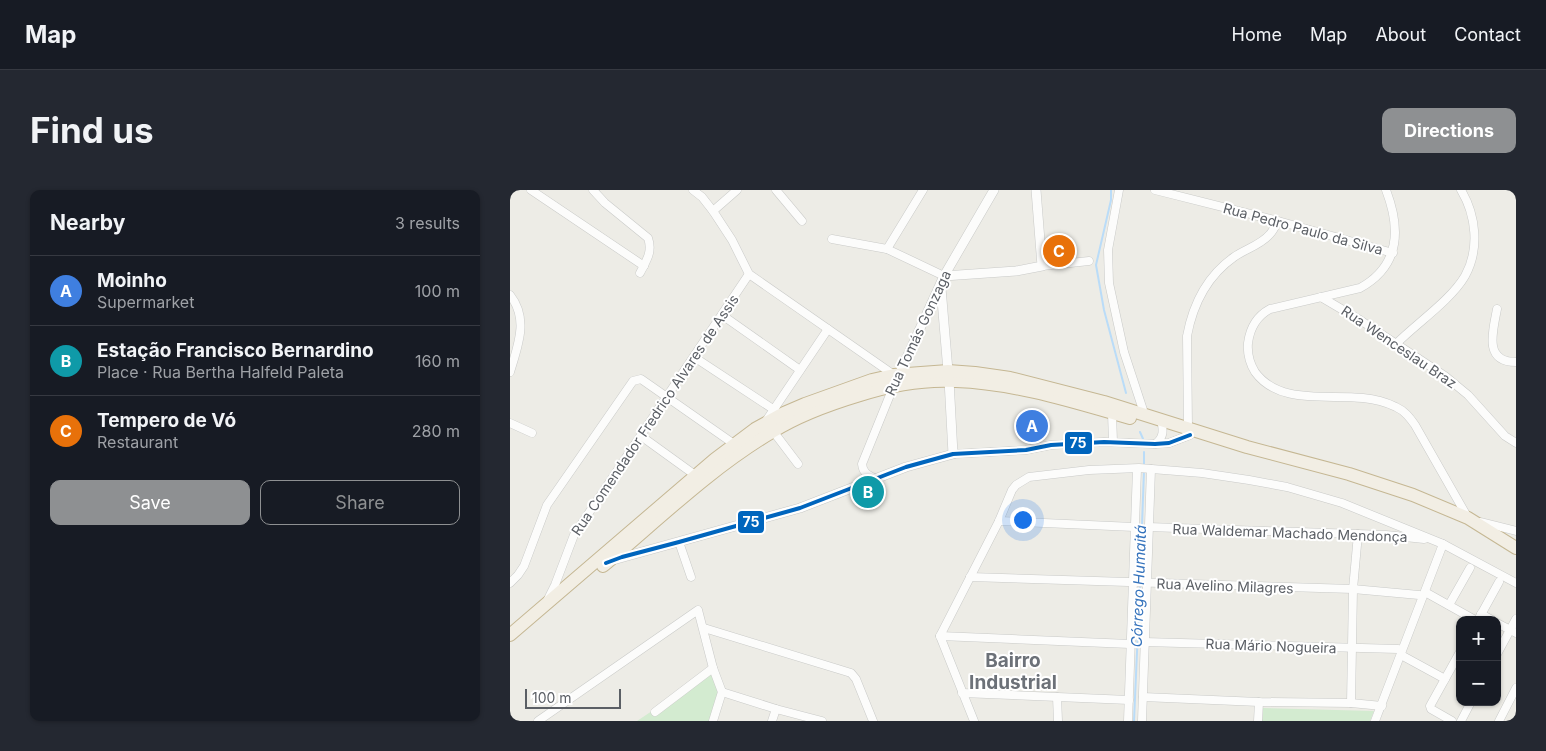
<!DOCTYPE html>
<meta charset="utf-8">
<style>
:root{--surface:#171b24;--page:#242831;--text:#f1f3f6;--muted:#9ea1a6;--line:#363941;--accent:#8e9092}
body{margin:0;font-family:Inter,sans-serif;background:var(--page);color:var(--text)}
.controls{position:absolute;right:15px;bottom:15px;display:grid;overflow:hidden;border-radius:10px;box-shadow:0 1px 4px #0004}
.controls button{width:45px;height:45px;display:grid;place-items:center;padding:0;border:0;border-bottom:1px solid var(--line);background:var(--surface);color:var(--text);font:25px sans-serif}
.scale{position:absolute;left:15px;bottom:12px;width:96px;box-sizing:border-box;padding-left:5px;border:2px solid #5b5f65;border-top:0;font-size:14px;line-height:18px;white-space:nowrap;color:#5b5f65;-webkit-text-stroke:4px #fff;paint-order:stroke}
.you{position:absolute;left:512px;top:329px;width:18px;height:18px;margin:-12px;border:4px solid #fff;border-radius:50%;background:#1a73e8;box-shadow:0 0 0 8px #1a73e833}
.badge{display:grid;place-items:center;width:32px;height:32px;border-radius:50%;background:var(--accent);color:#fff;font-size:16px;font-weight:700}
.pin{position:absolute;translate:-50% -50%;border:2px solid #fff;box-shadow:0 1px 5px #0006}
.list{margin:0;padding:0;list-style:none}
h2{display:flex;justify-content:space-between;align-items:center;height:65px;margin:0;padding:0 20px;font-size:21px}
h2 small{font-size:16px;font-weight:400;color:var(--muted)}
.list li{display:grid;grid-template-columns:32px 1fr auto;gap:15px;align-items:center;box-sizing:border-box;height:70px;padding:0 20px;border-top:1px solid var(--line)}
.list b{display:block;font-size:19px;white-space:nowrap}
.list p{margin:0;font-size:16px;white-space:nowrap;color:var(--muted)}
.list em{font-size:16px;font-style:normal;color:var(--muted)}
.actions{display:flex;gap:10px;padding:15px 20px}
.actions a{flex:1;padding:11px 0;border:1px solid var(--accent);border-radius:10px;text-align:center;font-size:18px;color:var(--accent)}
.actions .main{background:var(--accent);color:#fff}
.map{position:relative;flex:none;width:1006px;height:531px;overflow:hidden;border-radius:10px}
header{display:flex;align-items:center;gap:30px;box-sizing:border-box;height:70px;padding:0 25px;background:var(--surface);border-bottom:1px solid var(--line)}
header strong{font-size:24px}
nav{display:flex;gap:28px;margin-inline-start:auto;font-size:18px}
.intro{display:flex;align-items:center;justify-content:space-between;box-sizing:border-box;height:120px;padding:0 30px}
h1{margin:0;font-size:35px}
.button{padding:12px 22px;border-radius:10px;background:var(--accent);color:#fff;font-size:18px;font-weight:700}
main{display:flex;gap:30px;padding:0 30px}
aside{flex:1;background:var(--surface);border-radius:10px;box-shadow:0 1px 4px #0004}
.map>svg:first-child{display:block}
.green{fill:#d3ebd0}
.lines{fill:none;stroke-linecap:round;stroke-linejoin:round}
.stream{stroke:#badcf8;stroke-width:2}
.minor-casing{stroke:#c9cac8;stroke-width:9}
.tertiary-casing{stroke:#c9cac8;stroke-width:10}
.trunk-casing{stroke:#c5b793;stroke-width:14}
.minor{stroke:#fcfcfb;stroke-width:8}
.tertiary{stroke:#fcfcfb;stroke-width:9}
.trunk{stroke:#f2eee4;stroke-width:12}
.bus-1-casing{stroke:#fff;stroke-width:8}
.bus-1{stroke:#0065bd;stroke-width:4}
.labels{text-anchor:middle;stroke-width:4;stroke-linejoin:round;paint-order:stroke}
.street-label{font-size:14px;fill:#5b5f65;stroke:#fff}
.water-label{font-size:15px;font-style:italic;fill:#3573bc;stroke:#fff}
.district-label{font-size:19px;font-weight:bold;fill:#6c7178;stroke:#fff}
.line-badge{stroke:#fff;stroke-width:2}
.badge-label{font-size:14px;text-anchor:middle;font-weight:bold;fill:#fff}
</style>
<header>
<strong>Map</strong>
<nav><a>Home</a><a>Map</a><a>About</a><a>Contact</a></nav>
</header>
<div class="intro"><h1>Find us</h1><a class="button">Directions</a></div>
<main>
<aside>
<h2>Nearby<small>3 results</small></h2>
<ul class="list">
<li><span class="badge" style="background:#3f7fe0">A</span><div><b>Moinho</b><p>Supermarket</p></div><em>100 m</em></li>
<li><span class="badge" style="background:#0f9aa8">B</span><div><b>Estação Francisco Bernardino</b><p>Place · Rua Bertha Halfeld Paleta</p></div><em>160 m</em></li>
<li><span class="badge" style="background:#e8710a">C</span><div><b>Tempero de Vó</b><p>Restaurant</p></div><em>280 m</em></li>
</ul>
<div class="actions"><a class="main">Save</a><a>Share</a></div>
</aside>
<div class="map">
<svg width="1006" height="531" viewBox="0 0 1006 531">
<rect width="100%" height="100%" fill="#edece6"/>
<g class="green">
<polygon points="202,481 210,502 200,531 127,531"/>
<polygon points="753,518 864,521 860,531 752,531"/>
</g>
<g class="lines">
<g class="stream">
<polyline points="601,0 601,10 586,75 594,120 616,203"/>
<polyline points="630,242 634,251"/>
<polyline points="634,276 634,262"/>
<polyline points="630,389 634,281"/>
<polyline points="624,531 630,393"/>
</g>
<g class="minor-casing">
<g id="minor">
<polyline points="21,0 134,76"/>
<path d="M83 0 95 13 138 48C143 62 136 71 130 83"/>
<polyline points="183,0 192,7 203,21 222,50 239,84 384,185"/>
<polyline points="266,0 292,31"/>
<polyline points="609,0 598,60 599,93 614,162 634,223"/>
<polyline points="645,0 768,31 883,63"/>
<path d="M876 0C891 39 890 76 850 98L760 119C747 126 740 138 738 153 737 164 739 172 745 182 769 215 817 204 853 208 864 209 876 212 886 217 895 221 900 228 905 235L958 328"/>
<polyline points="203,21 227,0"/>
<polyline points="322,49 377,59 434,86"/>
<polyline points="377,59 413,0"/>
<polyline points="532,76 579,71"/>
<path d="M0 105C19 129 8 155 0 182"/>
<polyline points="811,107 850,130 935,186 958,205 995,246 1006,253"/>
<path d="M987 119C983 141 973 172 1006 172"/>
<polyline points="212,125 290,180"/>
<path d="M886 154C907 133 941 110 955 86 970 59 966 25 951 0"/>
<polyline points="184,167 266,221"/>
<polyline points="602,223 603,252"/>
<polyline points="256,231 318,139"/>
<polyline points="0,233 22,243"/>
<path d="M678 238 677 146C683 114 697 86 724 67 735 59 751 55 760 44 763 41 766 35 768 31"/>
<polyline points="263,241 288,274"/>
<polyline points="131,246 185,285"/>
<path d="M645 254C655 247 653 239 651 229"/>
<polyline points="443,264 516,260 541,255 594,252 645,254 659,253 680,245"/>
<path d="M364 288C356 284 353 282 352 274L384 195"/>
<polyline points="489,331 624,337"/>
<polyline points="971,332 1006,341"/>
<polyline points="638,337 876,345 914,349"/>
<polyline points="169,352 181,387"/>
<polyline points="460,387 843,399 909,405"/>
<polyline points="0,393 8,385 14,376 37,315 123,191 131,189 224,254"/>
<polyline points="915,402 965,430"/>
<polyline points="38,409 45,395 64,345 239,84"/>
<polyline points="939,415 960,378"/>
<polyline points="971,424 982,430"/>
<polyline points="968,430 989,392"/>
<polyline points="987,433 1006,443"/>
<polyline points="194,438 341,483 346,489 363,531"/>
<polyline points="430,446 620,454"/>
<polyline points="634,452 888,459"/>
<polyline points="987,464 1006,429"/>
<polyline points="891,465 935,489"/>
<polyline points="212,502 266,519 312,531"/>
<polyline points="452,503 619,510"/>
<polyline points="547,507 548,531"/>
<polyline points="633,507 749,512 841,513 872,516"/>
<polyline points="841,513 843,399 848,344"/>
<polyline points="145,522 203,478"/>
<polyline points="28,531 188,420 203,478 212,502 203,531"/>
<polyline points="262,531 266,519"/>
<polyline points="464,531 430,446 489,331 502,300 506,295 519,287 579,280 629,278 692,283 739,290 777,297 832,313 933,354 1006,393"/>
<polyline points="618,531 627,279"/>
<polyline points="632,531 641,279"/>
<polyline points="748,531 749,512"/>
<polyline points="865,531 933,354"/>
<polyline points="942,531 921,519 920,516 950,462"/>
<polyline points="951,531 961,512"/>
<polyline points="989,531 1006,498"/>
</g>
</g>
<g class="tertiary-casing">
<g id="tertiary">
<polyline points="434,86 506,81 532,76 526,0"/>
<polyline points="432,93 431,98 438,181"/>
<polyline points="387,189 434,86 484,0"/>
<polyline points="103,370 290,318 396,277 443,264 439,190"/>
</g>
</g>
<g class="trunk-casing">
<g id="trunk">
<path d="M93 376C148 330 201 278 262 242 289 225 320 214 350 205 381 195 413 189 446 191 505 193 564 212 620 228"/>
<polyline points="0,445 205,269 245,239 274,223 295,214 362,190 384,185 438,181 465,183 500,188 594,212 737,257 839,284 903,305 958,328 1006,358"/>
</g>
</g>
<use href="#minor" class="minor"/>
<use href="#tertiary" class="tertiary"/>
<use href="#trunk" class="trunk"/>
<g class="bus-1-casing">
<polyline id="bus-1" points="96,373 112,367 169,352 290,318 396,277 443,264 516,260 541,255 594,252 645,254 659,253 680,245"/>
</g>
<use href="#bus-1" class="bus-1"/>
</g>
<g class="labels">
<g class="street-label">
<text transform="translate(793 39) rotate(15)" y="5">Rua Pedro Paulo da Silva</text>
<text transform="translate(408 143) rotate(-65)" y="5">Rua Tomás Gonzaga</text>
<text transform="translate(889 157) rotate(34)" y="5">Rua Wenceslau Braz</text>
<text transform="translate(145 225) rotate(-56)" y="5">Rua Comendador Fredrico Alvares de Assis</text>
<text transform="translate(780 343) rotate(2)" y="5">Rua Waldemar Machado Mendonça</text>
<text transform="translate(715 396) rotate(2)" y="5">Rua Avelino Milagres</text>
<text transform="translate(761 456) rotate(2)" y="5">Rua Mário Nogueira</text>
</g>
<g class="water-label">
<text transform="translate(629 396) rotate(-88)" y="5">Córrego Humaitá</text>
</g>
<g class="district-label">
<text x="503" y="477">Bairro<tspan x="503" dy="22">Industrial</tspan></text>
</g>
</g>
<g class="line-badge">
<rect x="554" y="241" width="29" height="24" rx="5" fill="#0065bd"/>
<rect x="227" y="320" width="28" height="24" rx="5" fill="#0065bd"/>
</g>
<g class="badge-label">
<text x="568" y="258">75</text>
<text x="241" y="337">75</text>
</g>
</svg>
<div class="controls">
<button>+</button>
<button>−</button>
</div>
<div class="scale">100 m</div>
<div class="you"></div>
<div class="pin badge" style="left:522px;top:236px;background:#3f7fe0">A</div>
<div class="pin badge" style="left:358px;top:302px;background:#0f9aa8">B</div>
<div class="pin badge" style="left:549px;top:61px;background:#e8710a">C</div>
</div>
</main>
